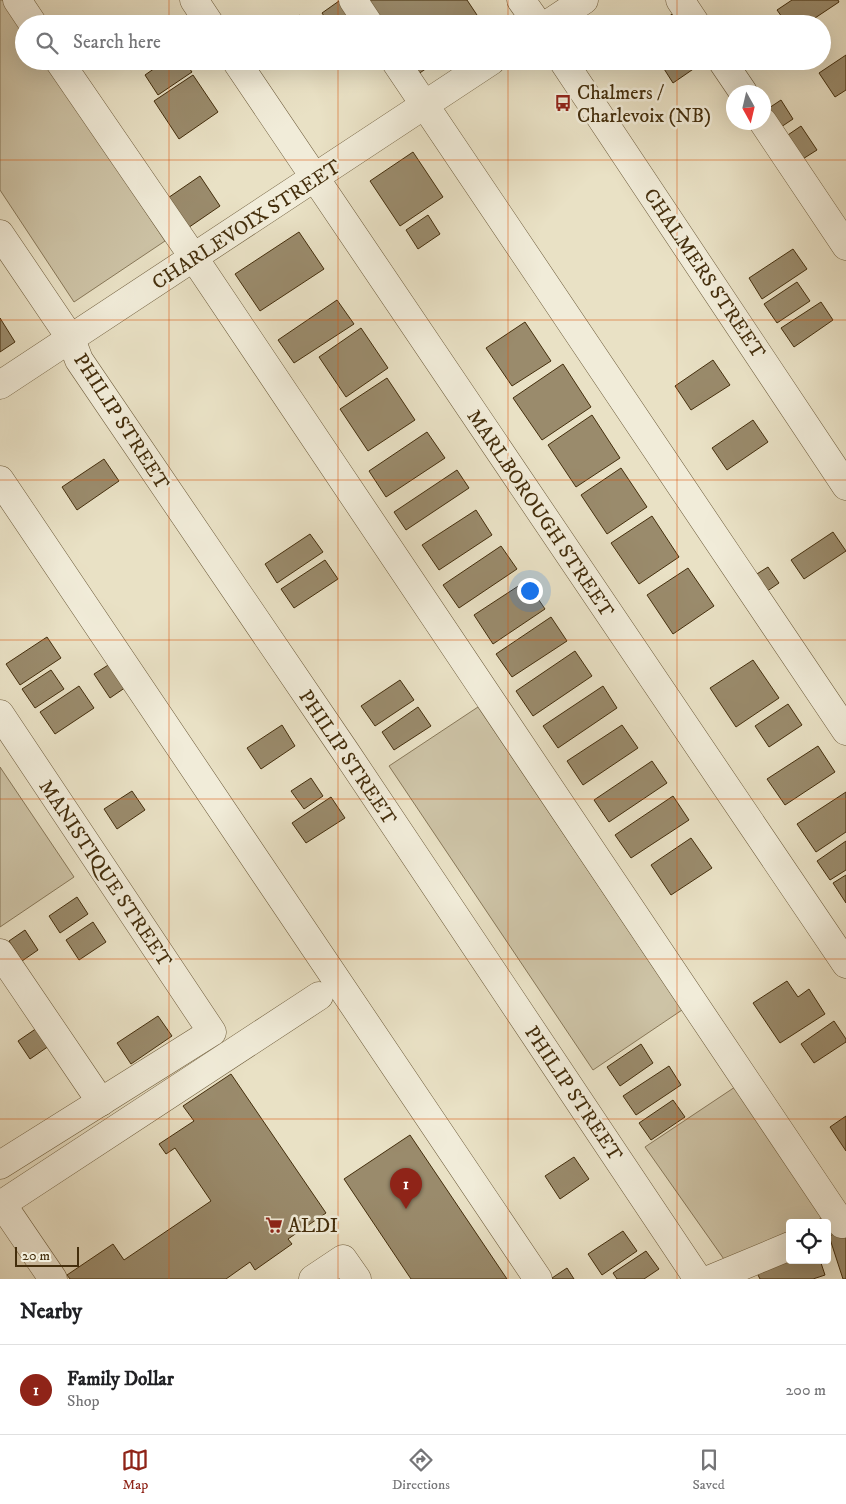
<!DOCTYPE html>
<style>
:root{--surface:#fff;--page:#f2f2f2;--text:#202124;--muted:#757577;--line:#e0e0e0;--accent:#8f2418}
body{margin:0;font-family:"IM FELL DW Pica",serif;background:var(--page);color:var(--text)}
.controls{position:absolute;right:15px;bottom:15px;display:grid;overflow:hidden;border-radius:5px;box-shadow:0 5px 20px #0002}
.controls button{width:45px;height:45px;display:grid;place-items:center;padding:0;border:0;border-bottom:1px solid var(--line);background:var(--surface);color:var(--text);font:25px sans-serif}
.compass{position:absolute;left:726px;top:85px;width:45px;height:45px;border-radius:50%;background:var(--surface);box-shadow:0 5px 20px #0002;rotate:172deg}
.scale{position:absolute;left:15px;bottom:12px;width:64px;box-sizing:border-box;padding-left:5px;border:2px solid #442e0c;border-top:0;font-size:14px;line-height:18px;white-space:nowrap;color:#442e0c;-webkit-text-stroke:4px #f1ecd9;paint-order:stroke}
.you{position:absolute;left:529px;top:590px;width:18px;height:18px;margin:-12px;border:4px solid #fff;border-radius:50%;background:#1a73e8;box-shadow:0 0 0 8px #1a73e833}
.badge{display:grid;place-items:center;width:32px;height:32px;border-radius:50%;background:var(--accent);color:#fff;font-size:16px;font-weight:700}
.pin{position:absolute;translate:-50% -41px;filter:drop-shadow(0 1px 2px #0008)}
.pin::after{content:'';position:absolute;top:26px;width:18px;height:15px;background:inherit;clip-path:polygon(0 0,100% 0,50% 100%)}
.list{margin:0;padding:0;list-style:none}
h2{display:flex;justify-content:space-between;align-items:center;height:65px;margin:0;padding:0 20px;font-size:21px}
h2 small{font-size:16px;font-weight:400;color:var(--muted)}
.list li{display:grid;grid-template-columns:32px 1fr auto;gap:15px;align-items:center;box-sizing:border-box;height:90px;padding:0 20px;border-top:1px solid var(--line)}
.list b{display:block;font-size:19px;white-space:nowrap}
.list p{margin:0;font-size:16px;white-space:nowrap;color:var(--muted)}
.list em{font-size:16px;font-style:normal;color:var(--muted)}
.icon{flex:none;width:28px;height:28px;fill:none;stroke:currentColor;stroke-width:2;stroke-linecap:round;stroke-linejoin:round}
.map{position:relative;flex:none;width:846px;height:1279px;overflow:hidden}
.search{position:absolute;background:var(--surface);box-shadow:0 5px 20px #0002;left:15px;right:15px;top:15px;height:55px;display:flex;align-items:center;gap:12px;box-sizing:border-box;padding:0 18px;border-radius:28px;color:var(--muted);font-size:19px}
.sheet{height:155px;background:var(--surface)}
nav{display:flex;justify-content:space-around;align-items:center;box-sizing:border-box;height:70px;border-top:1px solid var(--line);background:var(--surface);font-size:14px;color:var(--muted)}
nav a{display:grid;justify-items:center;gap:2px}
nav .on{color:var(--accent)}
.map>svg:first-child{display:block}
.green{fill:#cdc3a6;stroke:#887859}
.building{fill:#9a8b6c;stroke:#442e0c}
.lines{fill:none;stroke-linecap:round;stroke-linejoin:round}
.minor-casing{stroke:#6d5b3a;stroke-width:29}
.minor{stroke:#f1ecd9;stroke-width:28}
.grid{fill:none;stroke:#d8550c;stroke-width:1;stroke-opacity:0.55}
.labels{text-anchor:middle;stroke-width:5;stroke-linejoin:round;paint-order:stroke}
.poi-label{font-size:20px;fill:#442e0c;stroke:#f1ecd9;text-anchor:start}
.street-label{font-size:20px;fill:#442e0c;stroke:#f1ecd9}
</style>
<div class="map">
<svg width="846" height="1279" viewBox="0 0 846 1279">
<rect width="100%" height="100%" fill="#e9e1c5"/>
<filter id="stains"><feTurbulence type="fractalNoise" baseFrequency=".004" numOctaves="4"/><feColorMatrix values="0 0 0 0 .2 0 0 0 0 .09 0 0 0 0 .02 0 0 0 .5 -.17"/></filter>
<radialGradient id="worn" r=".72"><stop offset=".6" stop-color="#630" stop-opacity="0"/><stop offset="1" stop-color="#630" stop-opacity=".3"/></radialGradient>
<g class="green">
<polygon points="0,0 4,0 24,29 24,61 45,61 165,241 74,302 0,190"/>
<polygon points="478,707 682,1010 593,1070 389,766"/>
<polygon points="0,767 74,877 0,927"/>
<polygon points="735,1087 826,1216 811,1223 790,1223 790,1232 726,1262 645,1147"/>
</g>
<g class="building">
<polygon points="364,0 467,0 483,24 378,24"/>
<polygon points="792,0 838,0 839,2 806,24 787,24 777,10"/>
<polygon points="339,1 349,15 336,24 329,24 322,13"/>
<polygon points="678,10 687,24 658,24"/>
<polygon points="300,15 306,24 288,24"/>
<polygon points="846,55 846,90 835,97 819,73"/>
<polygon points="165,61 184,61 192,72 158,95 145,75"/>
<polygon points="403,61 437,61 414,77"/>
<polygon points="659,61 705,61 673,83"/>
<polygon points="193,75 218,112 179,139 154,101"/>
<polygon points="781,100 793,119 778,129 766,110"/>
<polygon points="801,126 817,150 798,162 782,139"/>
<polygon points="413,152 443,197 400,226 370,181"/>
<polygon points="200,176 220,206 182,232 162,202"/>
<polygon points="428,215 440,234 418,249 406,230"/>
<polygon points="299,232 324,269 260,311 235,274"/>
<polygon points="793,249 807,269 762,299 749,278"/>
<polygon points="797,282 810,301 777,323 764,304"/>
<polygon points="337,300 354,324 294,363 278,340"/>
<polygon points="821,302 833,320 794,347 781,328"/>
<polygon points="0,318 15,342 0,352"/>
<polygon points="525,322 551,361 512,386 486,348"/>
<polygon points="361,328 388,368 346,397 319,357"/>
<polygon points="713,360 730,385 691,410 675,386"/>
<polygon points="563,364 591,407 542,440 513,398"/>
<polygon points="387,378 415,420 368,451 340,409"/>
<polygon points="592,415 620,458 576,487 548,445"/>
<polygon points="753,420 768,442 727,470 712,448"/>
<polygon points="427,432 445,458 386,497 369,471"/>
<polygon points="104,459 119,481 77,510 62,487"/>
<polygon points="621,468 647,507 607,534 581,495"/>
<polygon points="457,470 469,488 406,530 394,512"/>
<polygon points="476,510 492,535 439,570 422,545"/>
<polygon points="652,516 679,557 639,584 611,543"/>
<polygon points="833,532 846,551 804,579 791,560"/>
<polygon points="310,534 323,552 277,583 265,564"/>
<polygon points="501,546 517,569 459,608 443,585"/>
<polygon points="325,560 338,579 294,608 281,589"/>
<polygon points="768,567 779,583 763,594 752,577"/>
<polygon points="688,568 714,606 673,634 647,595"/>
<polygon points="526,581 545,609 493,644 474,615"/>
<polygon points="551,617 567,641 512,677 496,654"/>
<polygon points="47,637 61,658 20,685 6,664"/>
<polygon points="575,651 592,676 533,716 516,691"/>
<polygon points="753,660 779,698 736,727 710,688"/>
<polygon points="113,662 129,685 110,698 94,674"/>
<polygon points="51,670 64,689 35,708 22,689"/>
<polygon points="400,680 414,700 375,726 361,706"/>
<polygon points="79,686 94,708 55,734 40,712"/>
<polygon points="603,686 617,708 558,748 543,726"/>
<polygon points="788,704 802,725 769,747 755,726"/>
<polygon points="418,707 431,726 394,750 382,732"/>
<polygon points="282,725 295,746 261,769 247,748"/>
<polygon points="622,725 638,748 583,785 567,761"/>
<polygon points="818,746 835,772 785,805 767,779"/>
<polygon points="652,761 667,783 609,822 594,800"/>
<polygon points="311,778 323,796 304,809 291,791"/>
<polygon points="132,791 145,810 117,829 104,809"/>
<polygon points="846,792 846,832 816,852 797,824"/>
<polygon points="673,796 689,820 631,858 615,835"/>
<polygon points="331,797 345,818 306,843 292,823"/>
<polygon points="691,838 712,868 671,895 651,865"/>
<polygon points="846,841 846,870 830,880 817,861"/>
<polygon points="846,875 846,903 833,883"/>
<polygon points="77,897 88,914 60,933 49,916"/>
<polygon points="93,922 106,942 79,960 66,940"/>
<polygon points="25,930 38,950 22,961 9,941"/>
<polygon points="787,981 798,997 809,989 825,1014 780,1043 753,1003"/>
<polygon points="158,1016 172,1036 131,1064 117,1043"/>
<polygon points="834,1021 846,1039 846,1042 814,1063 801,1044"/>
<polygon points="37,1028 49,1046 30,1059 18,1041"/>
<polygon points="641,1044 653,1063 620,1086 607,1067"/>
<polygon points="669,1066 681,1085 636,1115 623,1096"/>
<polygon points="231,1074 326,1213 288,1239 292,1244 255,1270 250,1262 226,1279 70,1279 67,1275 113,1244 124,1260 211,1201 175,1148 166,1154 159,1144 194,1121 183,1106"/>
<polygon points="673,1100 685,1117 651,1140 639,1123"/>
<polygon points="846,1116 846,1151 830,1127"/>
<polygon points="410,1135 507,1279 411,1279 344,1179"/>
<polygon points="574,1157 589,1179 560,1199 545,1176"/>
<polygon points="846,1229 846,1279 843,1279 829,1236"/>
<polygon points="623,1231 637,1251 602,1275 588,1254"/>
<polygon points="646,1251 659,1269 644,1279 617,1279 613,1273"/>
<polygon points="791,1260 820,1260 825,1275 813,1279 760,1279 757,1273"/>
<polygon points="567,1268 574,1279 553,1279 552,1278"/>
</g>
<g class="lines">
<g class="minor-casing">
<g id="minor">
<polyline points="17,0 33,24"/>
<polyline points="194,0 210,24"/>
<polyline points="353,0 369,24"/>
<polyline points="521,0 538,24"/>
<polyline points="680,0 696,24"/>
<polyline points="548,24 584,0"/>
<polyline points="59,61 194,258 842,1224"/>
<polyline points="236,61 846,964"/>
<polyline points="395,61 846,731"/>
<polyline points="563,61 846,486"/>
<polyline points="722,61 743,92"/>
<polyline points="763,122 846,246"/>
<polyline points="0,234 71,339 79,360 345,751 698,1279"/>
<polyline points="0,385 491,61"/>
<polyline points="0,480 538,1279"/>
<polyline points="0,714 212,1032 0,1165"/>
<polyline points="0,953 101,1102"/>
<polyline points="53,1279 2,1204 319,996"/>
<polyline points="313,1279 343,1259 357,1279"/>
<polyline points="711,1279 790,1246"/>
</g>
</g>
<use href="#minor" class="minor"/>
</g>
<path class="grid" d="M169 0V24M338 0V24M508 0V24M677 0V24M169 61V1279M338 61V1279M508 61V1279M677 61V1279M0 160H846M0 320H846M0 480H846M0 640H846M0 799H846M0 959H846M0 1119H846"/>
<defs>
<g id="bus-bare" transform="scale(1.35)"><path d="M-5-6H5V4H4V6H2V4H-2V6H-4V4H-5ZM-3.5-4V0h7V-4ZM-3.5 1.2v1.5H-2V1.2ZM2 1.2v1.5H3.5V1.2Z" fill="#8f2418" stroke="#f1ecd9" stroke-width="2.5" paint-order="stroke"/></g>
<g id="supermarket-bare" transform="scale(1.35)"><path d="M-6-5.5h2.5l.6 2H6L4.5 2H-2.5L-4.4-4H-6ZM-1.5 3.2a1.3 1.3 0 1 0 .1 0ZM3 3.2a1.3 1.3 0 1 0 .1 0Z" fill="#8f2418" stroke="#f1ecd9" stroke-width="2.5" paint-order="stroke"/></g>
</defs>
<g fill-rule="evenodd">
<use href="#bus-bare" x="563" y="103"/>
<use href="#supermarket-bare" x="274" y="1225"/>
</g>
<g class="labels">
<g class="poi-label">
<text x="577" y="99">Chalmers /<tspan x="577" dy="23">Charlevoix (NB)</tspan></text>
<text x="288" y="1232">ALDI</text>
</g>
<g class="street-label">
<text transform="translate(246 224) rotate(-33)" y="7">CHARLEVOIX STREET</text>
<text transform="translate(705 273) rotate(56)" y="7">CHALMERS STREET</text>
<text transform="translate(122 421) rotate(57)" y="7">PHILIP STREET</text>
<text transform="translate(541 513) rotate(56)" y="7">MARLBOROUGH STREET</text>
<text transform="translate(348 757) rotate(56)" y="7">PHILIP STREET</text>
<text transform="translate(106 873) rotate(56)" y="7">MANISTIQUE STREET</text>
<text transform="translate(574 1093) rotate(56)" y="7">PHILIP STREET</text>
</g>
</g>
<rect width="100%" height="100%" filter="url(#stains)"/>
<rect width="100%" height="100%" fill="url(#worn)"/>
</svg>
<div class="controls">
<button><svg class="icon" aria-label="locate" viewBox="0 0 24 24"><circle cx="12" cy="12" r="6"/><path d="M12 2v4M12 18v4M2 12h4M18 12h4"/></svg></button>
</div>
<svg class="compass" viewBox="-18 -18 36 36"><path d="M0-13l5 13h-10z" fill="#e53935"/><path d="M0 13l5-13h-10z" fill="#757577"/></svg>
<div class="scale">20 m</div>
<div class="you"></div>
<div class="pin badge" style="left:406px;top:1209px">1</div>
<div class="search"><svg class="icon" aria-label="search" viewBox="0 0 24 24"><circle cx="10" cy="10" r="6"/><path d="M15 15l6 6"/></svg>Search here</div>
</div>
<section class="sheet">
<h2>Nearby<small></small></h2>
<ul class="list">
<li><span class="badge">1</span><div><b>Family Dollar</b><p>Shop</p></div><em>200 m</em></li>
</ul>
</section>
<nav>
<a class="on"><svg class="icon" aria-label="map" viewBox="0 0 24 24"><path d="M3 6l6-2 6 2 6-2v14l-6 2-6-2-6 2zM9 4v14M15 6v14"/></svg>Map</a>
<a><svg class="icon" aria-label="directions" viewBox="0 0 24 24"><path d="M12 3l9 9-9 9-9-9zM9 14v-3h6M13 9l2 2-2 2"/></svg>Directions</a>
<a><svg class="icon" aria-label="saved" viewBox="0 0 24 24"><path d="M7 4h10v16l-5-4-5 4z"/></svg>Saved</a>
</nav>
